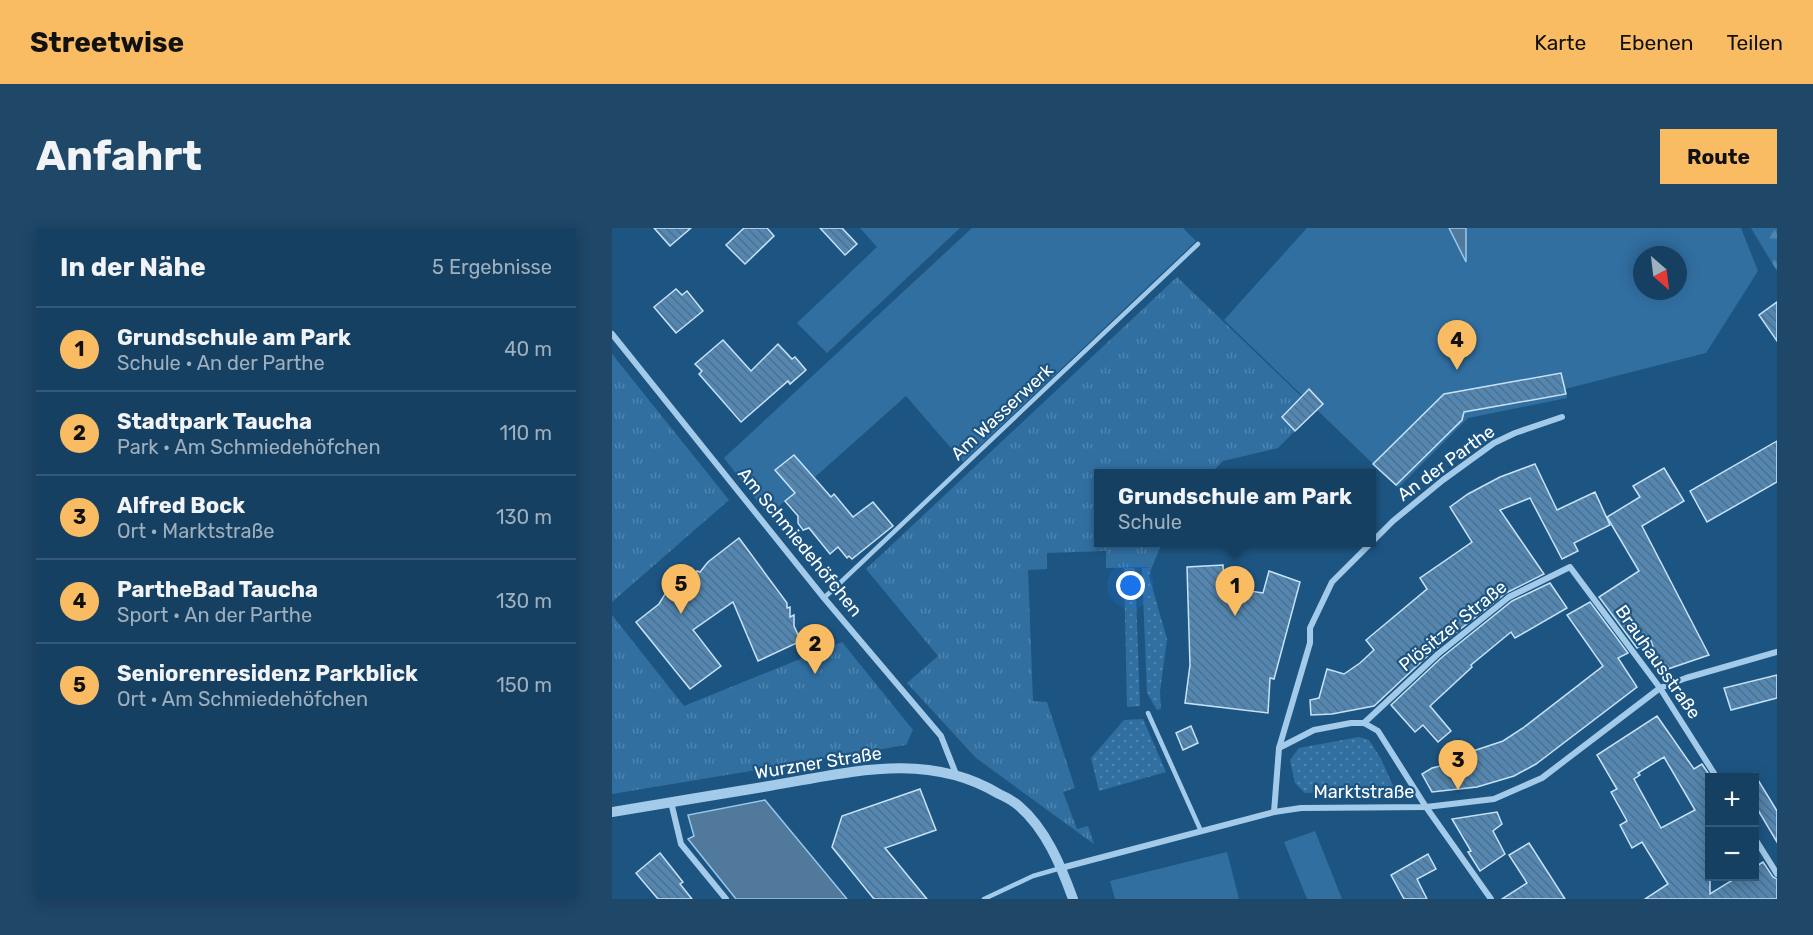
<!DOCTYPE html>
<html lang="de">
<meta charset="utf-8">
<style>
:root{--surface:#164062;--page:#1f4768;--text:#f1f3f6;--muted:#9eafbe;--line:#355977;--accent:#f9bc62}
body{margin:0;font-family:Rubik,sans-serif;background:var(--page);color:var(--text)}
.controls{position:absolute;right:18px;bottom:18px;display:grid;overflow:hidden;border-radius:0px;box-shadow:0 3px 15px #0003}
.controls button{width:54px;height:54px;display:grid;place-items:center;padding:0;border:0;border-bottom:2px solid var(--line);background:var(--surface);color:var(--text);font:30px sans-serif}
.compass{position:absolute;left:1021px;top:18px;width:54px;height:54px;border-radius:50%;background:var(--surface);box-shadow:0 3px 15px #0003;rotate:152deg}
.you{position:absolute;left:519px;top:358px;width:21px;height:21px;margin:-15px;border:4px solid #fff;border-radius:50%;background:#1a73e8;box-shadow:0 0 0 9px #1a73e833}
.badge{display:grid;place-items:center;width:39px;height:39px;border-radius:50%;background:var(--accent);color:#111;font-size:20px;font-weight:700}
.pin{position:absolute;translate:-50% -50px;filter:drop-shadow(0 2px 3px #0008)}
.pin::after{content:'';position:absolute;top:32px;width:21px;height:18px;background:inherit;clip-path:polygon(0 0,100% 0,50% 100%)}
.popup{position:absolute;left:482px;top:241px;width:282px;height:78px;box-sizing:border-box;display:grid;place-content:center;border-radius:0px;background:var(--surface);filter:drop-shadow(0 2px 4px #0005);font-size:20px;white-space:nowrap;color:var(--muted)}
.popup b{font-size:22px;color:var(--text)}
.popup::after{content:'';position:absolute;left:50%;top:100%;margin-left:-12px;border:12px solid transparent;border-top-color:var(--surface)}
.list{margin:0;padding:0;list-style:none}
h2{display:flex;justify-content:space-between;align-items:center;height:78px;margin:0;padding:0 24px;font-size:26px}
h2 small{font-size:20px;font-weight:400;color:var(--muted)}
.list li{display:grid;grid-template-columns:39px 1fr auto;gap:18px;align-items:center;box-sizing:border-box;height:84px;padding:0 24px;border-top:2px solid var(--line)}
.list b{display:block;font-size:22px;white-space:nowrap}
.list p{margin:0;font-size:20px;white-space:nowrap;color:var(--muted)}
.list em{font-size:20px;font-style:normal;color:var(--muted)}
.map{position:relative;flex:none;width:1165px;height:671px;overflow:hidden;border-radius:0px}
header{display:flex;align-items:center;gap:36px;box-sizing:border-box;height:84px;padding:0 30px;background:var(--accent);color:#111}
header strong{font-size:28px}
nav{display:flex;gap:33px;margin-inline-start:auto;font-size:21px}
.intro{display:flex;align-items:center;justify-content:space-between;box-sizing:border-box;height:144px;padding:0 36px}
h1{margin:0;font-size:42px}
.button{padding:15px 27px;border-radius:0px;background:var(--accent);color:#111;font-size:21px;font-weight:700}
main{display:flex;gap:36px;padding:0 36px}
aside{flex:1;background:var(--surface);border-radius:0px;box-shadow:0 3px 15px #0003}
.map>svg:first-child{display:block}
.grass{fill:url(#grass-dots)}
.forest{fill:url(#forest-firs)}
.park{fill:url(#park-tufts)}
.garden{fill:#316fa1;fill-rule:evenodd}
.water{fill:#51799b;stroke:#96c7eb;stroke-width:1.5}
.building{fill:url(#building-back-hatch);stroke:#c7e2f7;stroke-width:1.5;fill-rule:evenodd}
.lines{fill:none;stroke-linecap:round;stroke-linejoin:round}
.service{stroke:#a3cbe9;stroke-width:4.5}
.minor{stroke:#a3cbe9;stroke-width:6}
.tertiary{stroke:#a3cbe9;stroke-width:10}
.labels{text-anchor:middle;stroke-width:4.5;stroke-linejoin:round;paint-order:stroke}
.street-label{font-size:18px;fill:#fff;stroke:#1d5582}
</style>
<header>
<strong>Streetwise</strong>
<nav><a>Karte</a><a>Ebenen</a><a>Teilen</a></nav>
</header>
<div class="intro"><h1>Anfahrt</h1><a class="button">Route</a></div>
<main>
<aside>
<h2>In der Nähe<small>5 Ergebnisse</small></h2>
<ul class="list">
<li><span class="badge">1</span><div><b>Grundschule am Park</b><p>Schule · An der Parthe</p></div><em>40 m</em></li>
<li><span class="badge">2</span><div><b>Stadtpark Taucha</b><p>Park · Am Schmiedehöfchen</p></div><em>110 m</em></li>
<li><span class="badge">3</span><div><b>Alfred Bock</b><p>Ort · Marktstraße</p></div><em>130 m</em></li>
<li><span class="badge">4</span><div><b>PartheBad Taucha</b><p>Sport · An der Parthe</p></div><em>130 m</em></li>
<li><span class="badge">5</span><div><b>Seniorenresidenz Parkblick</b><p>Ort · Am Schmiedehöfchen</p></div><em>150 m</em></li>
</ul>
</aside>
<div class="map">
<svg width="1165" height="671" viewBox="0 0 1165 671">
<defs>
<pattern id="grass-dots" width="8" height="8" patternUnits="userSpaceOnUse" patternTransform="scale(1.5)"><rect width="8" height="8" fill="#316fa1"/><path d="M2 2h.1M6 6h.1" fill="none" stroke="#5085af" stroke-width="1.8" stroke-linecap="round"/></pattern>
<pattern id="forest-firs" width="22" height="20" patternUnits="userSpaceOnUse" patternTransform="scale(1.5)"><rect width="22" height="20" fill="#316fa1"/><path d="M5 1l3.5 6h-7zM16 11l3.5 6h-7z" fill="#5085af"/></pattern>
<pattern id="park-tufts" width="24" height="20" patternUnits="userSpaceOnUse" patternTransform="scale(1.5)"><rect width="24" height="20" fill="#316fa1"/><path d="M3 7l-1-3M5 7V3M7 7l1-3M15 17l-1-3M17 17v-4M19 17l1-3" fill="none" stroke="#5085af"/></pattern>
<pattern id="building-back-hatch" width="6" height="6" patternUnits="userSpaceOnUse" patternTransform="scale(1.5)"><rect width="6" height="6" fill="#5387b1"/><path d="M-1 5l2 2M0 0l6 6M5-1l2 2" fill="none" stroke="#506f89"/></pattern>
</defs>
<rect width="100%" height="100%" fill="#1d5582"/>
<g class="grass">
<polygon points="540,339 537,348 555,411 548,464 549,481 545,482 535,465 530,340"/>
<polygon points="512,340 523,340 528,478 515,479"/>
<polygon points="531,491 554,544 487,563 479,530 512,492"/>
<polygon points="747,509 757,512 769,531 783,562 693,565 683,555 678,532 687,520"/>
</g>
<polygon class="forest" points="1139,0 1165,0 1165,43"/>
<g class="park">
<polygon points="565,49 690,169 670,189 683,203 666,220 611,233 599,245 486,246 486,314 550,315 540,339 494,340 494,323 435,325 435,341 416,342 421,473 435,474 463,560 451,564 465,601 476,598 482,616 364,530 295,455 326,428 254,341"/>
<polygon points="0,126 117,272 0,374"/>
<polygon points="0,387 72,478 230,414 301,502 294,517 0,566"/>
</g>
<g class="garden">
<polygon points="248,0 348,0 215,125 185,95 265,19"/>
<polygon points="360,0 571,0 584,13 351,234 294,168 202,250 156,287 112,230"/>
<path d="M695 0H1129L1146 43 1094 125 953 161 955 170 856 190 786 260 612 92ZM1030 27H1066V63H1030Z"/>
<polygon points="703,603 730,671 695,671 672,614"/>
<polygon points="615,624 627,671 503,671 498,653"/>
</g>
<g class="water">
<polygon points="837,0 854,0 854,34"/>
<polygon points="153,572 235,671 124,671 76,611 82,608 76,587"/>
</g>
<g class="building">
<polygon points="42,0 79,0 58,18"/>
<polygon points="132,0 155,0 162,8 133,36 114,17"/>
<polygon points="208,0 230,0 245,16 233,27"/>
<polygon points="64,61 70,67 75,63 91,83 64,105 42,79"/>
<polygon points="1165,74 1165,113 1147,87"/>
<polygon points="111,112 139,143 166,116 180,131 183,129 194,142 178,156 176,153 129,194 87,146 90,143 83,136"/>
<polygon points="949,145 954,166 852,184 850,192 784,257 761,236 832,166"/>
<polygon points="697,161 711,176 683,203 670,189"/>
<polygon points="1165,213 1165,254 1095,294 1078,263"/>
<polygon points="182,227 219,269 222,266 241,289 261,274 281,298 240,331 237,328 235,330 226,319 218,326 197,300 191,302 186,295 186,288 173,273 183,265 163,242"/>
<polygon points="923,236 945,282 983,264 998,297 962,315 966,323 950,331 918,270 888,282 932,346 894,365 822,422 762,478 720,486 699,487 698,472 707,470 715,441 732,446 748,435 762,422 754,412 815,361 808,350 860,314 838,279 856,266 888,249"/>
<polygon points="1052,240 1072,273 1030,298 1097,427 1050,443 1039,413 1025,420 987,369 1027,343 995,289 1028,269 1021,258"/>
<polygon points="127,310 175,375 175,380 178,379 178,389 182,387 182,398 189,413 146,433 121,374 81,402 109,438 78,461 24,394 47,376 53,366 57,368 63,359 67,361 73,351 78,353 85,343 88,344 96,334"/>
<polygon points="611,337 612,359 651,365 657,343 688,354 662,451 658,450 656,485 573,475 578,437 575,339"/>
<polygon points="938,355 955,380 903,410 899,404 859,437 860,439 818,478 839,503 826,514 811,497 803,504 779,477 829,430 900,373"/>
<polygon points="978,374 1016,425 1006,430 1025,459 924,536 902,548 865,559 820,564 810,546 820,540 862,530 861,523 891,513 911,500 991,438 955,387"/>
<polygon points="1165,447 1165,470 1119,482 1112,460"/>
<path d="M1045 488 1082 541 1090 536 1098 548V666L1127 648H1143V639L1151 634 1161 649 1165 651V671H1033L1056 656 1030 614 1020 620 1008 597 1015 593 999 564 1005 561 985 527ZM1052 529 1083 582 1049 600 1022 551 1028 547 1026 545Z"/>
<polygon points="579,498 586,515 571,522 564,505"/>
<polygon points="1143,547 1165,583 1165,614 1143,577"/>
<polygon points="308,561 324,602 273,620 315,671 262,671 220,619 230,588"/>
<polygon points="885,584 890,596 881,603 893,626 868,643 856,624 859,623 840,591"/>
<polygon points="917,615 953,671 890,671 915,655 897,627"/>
<polygon points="48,625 71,654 68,656 80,671 46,671 24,645"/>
<polygon points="816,626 824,641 805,651 815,671 792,671 779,647"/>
</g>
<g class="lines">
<g class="service">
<polyline points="212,370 586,16"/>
<polyline points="536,485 589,603"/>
<polyline points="372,671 421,648 449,640"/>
</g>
<g class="minor">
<polyline points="0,106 212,370 329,508 344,546"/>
<polyline points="752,495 826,426 897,369 958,339 1048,460 1105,550"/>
<polyline points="667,520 698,415 698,400 720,354 781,293 831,252 882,215 903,205 950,189"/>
<polyline points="59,574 69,616 114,671"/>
<polyline points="662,584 667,520 702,502 739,495 752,495 766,503 814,579 879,671"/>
<polyline points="1142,609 1165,646"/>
<polyline points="449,640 662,584 689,580 814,579 882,571 930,550 1048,460 1074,450 1165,424"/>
</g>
<path class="tertiary" d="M0 584C52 575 105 567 157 558 236 545 314 522 387 566 394 569 401 573 407 578 434 601 449 638 461 671"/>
</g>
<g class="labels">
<g class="street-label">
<text transform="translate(390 184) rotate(-43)" y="6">Am Wasserwerk</text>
<text transform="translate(834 235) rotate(-36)" y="6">An der Parthe</text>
<text transform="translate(188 314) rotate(51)" y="6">Am Schmiedehöfchen</text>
<text transform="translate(841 398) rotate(-39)" y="6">Plösitzer Straße</text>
<text transform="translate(1046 434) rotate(55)" y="6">Brauhausstraße</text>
<text transform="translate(206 535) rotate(-9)" y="6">Wurzner Straße</text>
<text x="752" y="570">Marktstraße</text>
</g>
</g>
</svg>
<div class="controls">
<button>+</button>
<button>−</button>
</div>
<svg class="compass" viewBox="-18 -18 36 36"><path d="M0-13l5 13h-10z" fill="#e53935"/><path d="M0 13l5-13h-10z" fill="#9eafbe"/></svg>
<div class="you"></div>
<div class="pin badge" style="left:623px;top:388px">1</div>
<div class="popup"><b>Grundschule am Park</b>Schule</div>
<div class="pin badge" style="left:203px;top:446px">2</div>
<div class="pin badge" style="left:846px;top:562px">3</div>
<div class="pin badge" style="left:845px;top:142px">4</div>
<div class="pin badge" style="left:69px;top:386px">5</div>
</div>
</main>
